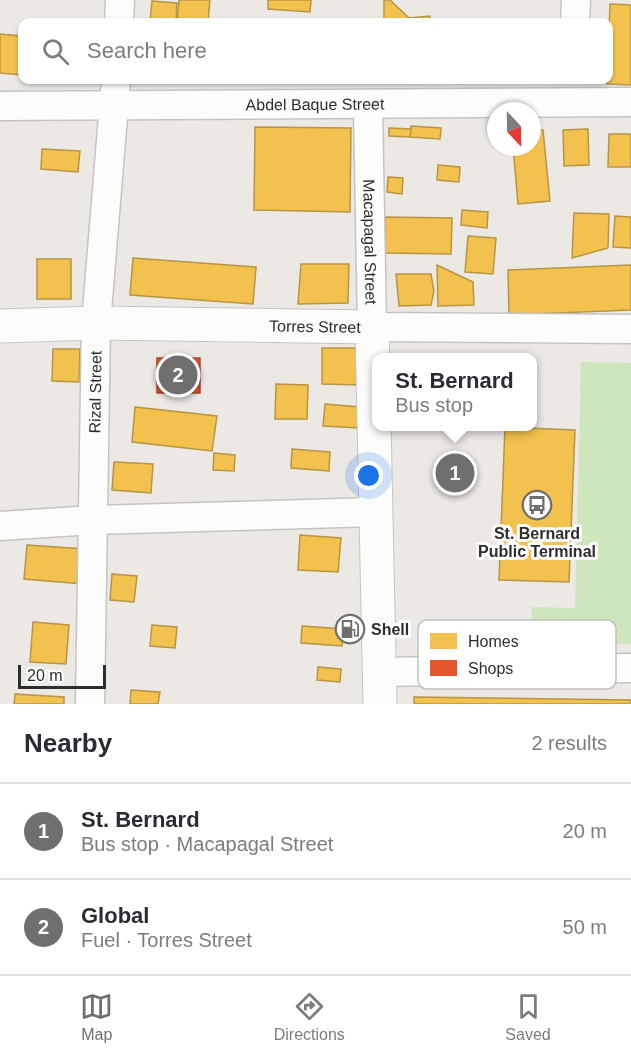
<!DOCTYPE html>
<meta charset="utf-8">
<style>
:root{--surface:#fff;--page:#f2f2f3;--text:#2b2b33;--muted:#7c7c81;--line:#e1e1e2;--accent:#706f6e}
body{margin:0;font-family:Arial,sans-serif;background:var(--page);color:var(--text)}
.compass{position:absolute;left:487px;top:102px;width:54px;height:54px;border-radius:50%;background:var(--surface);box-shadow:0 2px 4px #0004;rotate:158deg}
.scale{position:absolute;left:18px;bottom:15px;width:88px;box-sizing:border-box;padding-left:6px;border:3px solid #2e2e2e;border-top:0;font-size:16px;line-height:21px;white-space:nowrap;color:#2e2e2e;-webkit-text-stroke:4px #fff;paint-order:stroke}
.you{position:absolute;left:369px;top:476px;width:21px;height:21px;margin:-15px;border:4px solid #fff;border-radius:50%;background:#1a73e8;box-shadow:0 0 0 9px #1a73e833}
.badge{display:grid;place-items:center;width:39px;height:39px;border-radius:50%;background:var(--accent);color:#fff;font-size:20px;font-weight:700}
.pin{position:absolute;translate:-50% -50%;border:3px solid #fff;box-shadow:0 2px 6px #0006}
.popup{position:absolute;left:372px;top:353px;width:165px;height:78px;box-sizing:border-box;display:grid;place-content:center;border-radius:12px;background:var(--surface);filter:drop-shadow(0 2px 4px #0005);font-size:20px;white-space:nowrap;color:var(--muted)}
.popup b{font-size:22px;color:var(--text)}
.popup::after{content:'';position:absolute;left:50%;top:100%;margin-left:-12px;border:12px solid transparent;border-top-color:var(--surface)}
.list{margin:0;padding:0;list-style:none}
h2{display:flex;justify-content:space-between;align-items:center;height:78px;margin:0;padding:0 24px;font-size:26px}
h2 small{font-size:20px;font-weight:400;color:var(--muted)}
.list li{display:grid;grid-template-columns:39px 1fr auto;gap:18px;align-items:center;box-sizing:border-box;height:96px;padding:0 24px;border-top:2px solid var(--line)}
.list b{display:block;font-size:22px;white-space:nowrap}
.list p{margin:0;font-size:20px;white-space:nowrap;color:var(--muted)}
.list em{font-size:20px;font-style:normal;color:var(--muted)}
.icon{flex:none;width:33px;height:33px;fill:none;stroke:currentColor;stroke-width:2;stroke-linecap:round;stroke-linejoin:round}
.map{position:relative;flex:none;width:631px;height:704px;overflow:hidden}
.search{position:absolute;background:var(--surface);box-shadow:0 2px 4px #0004;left:18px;right:18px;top:18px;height:66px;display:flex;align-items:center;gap:15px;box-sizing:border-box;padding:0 21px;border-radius:12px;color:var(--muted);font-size:22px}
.sheet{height:270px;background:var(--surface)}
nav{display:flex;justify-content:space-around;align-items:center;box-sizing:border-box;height:84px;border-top:2px solid var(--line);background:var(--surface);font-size:16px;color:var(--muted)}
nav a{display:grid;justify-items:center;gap:3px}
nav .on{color:var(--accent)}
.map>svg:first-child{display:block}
.green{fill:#cee6be}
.homes{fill:#f2c14e;stroke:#b79544;stroke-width:1.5}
.shops{fill:#e4572e;stroke:#ad4b2e;stroke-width:1.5}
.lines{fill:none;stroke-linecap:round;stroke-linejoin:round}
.street-casing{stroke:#c5c4c5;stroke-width:31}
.secondary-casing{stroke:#c5c4c5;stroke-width:35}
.street{stroke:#fcfcfb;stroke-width:28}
.secondary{stroke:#fcfcfb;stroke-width:33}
.labels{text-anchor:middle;stroke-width:6;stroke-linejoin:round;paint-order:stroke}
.street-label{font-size:16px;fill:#2e2e2e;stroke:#fff}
.poi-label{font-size:16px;font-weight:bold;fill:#2e2e2e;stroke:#fff}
.key{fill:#fff;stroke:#c0c0c0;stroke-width:1.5}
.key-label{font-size:16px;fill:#2e2e2e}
</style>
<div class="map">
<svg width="631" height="704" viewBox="0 0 631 704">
<rect width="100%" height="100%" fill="#ece8e4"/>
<polygon class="green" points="581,362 631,363 631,644 531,642 532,607 575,608"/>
<g class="homes">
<polygon points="179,0 210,0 208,22 177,22"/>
<polygon points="268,0 311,0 310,12 268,9"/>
<polygon points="384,0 390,0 409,18 430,16 430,22 384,22"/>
<polygon points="152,1 177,3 176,22 150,22"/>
<polygon points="610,4 631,5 631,85 607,84"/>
<polygon points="0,34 22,36 22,75 0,73"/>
<polygon points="411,126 441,128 440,139 410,137"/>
<polygon points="255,127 351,128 350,212 254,210"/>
<polygon points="532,127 543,130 550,201 518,204 513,147 532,147"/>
<polygon points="389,128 411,129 410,137 389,136"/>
<polygon points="588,129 589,165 564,166 563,130"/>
<polygon points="609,134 631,134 631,167 608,167"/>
<polygon points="42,149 80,151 78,172 41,169"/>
<polygon points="438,165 460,167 459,182 437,180"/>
<polygon points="388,177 403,178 402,194 387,192"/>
<polygon points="462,210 488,212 487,228 461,225"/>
<polygon points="574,213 609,214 608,248 572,258"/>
<polygon points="615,216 631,217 631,248 613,247"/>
<polygon points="385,217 452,218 451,254 385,253"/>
<polygon points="468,236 496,238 493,274 465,272"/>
<polygon points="133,258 256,267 253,304 130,295"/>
<rect x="37" y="259" width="34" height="40"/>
<polygon points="301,264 349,264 348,303 298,304"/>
<polygon points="437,265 473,282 474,305 438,306"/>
<polygon points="631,265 631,310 509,315 508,270"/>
<polygon points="396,274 431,274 434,291 431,305 399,306"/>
<polygon points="322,348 363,348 362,385 322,384"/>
<polygon points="53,349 80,349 79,382 52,381"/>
<polygon points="276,384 308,385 307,419 275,419"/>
<polygon points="325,404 360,407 358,428 323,426"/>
<polygon points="135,407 217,416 212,451 132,442"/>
<polygon points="505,427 575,430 569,582 499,580"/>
<polygon points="292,449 330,452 329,471 291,468"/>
<polygon points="214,453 235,455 234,471 213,470"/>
<polygon points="114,462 153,464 151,493 112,490"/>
<polygon points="300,535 341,538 338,572 298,570"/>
<polygon points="27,545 85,549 83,584 24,579"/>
<polygon points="112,574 137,576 134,602 110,600"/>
<polygon points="33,622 69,625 66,664 30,662"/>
<polygon points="152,625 177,627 175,648 150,646"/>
<polygon points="302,626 344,629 342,646 301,643"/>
<polygon points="318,667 341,669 340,682 317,680"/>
<polygon points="131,690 160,692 158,704 130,704"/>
<polygon points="15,694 64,697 64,704 14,704"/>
<polygon points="414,697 631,700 631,704 414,704"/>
</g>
<rect class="shops" x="157" y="358" width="43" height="35"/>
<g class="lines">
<g class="street-casing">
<g id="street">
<polyline points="119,22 120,0"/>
<polyline points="575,22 576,0"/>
<path id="s1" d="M0 106 631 102"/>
<path id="s2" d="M368 106 372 327 631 329"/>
<polyline points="0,526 93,520 376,512"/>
<polyline points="380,672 631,668"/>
<path id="s3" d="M90 704 96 323 116 80"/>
</g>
</g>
<g class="secondary-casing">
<g id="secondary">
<path id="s4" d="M0 326 96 323 372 327 380 704"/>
</g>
</g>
<use href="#street" class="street"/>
<use href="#secondary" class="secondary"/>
</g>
<defs>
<g id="bus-ring" transform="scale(1.5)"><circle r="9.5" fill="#fff" stroke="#706f6e" stroke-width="1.5"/><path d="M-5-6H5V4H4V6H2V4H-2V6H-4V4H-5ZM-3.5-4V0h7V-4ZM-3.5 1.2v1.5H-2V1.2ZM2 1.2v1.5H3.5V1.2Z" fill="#706f6e"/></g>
<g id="fuel-ring" transform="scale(1.5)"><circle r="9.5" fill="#fff" stroke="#706f6e" stroke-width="1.5"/><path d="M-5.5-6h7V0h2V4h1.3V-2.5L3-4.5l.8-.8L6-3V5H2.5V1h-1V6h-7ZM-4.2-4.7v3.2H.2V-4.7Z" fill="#706f6e"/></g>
</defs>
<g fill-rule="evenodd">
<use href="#bus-ring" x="537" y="505"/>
<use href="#fuel-ring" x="350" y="629"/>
</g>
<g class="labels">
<g class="street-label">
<text dy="6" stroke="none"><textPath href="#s1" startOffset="315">Abdel Baque Street</textPath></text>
<text dy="6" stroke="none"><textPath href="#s2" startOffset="136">Macapagal Street</textPath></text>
<text dy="6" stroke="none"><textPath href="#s4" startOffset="315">Torres Street</textPath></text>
<text dy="6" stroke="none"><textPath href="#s3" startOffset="312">Rizal Street</textPath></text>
</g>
<g class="poi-label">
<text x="537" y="539">St. Bernard<tspan x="537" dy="18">Public Terminal</tspan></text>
<text x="371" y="635" text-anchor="start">Shell</text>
</g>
</g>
<rect x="418" y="620" width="198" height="69" rx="9" class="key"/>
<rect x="430" y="633" width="27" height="16" fill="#f2c14e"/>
<rect x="430" y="660" width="27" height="16" fill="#e4572e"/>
<g class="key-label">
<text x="468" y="647">Homes</text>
<text x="468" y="674">Shops</text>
</g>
</svg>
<svg class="compass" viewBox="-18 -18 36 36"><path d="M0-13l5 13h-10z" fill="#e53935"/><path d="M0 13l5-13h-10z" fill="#7c7c81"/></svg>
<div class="scale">20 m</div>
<div class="you"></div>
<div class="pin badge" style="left:455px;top:473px">1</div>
<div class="popup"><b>St. Bernard</b>Bus stop</div>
<div class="pin badge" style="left:178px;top:375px">2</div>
<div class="search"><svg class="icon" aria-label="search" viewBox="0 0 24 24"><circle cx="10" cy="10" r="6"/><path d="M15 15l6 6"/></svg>Search here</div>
</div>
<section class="sheet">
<h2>Nearby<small>2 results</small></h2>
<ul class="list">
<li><span class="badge">1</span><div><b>St. Bernard</b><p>Bus stop · Macapagal Street</p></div><em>20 m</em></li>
<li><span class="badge">2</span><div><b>Global</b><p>Fuel · Torres Street</p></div><em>50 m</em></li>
</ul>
</section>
<nav>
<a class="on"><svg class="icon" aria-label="map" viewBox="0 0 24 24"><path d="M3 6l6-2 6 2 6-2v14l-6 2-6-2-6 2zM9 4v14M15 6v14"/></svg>Map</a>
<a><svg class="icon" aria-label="directions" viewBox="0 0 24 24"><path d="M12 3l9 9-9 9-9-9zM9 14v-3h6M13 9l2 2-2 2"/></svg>Directions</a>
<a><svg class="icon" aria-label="saved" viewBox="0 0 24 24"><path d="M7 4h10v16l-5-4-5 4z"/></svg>Saved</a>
</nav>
